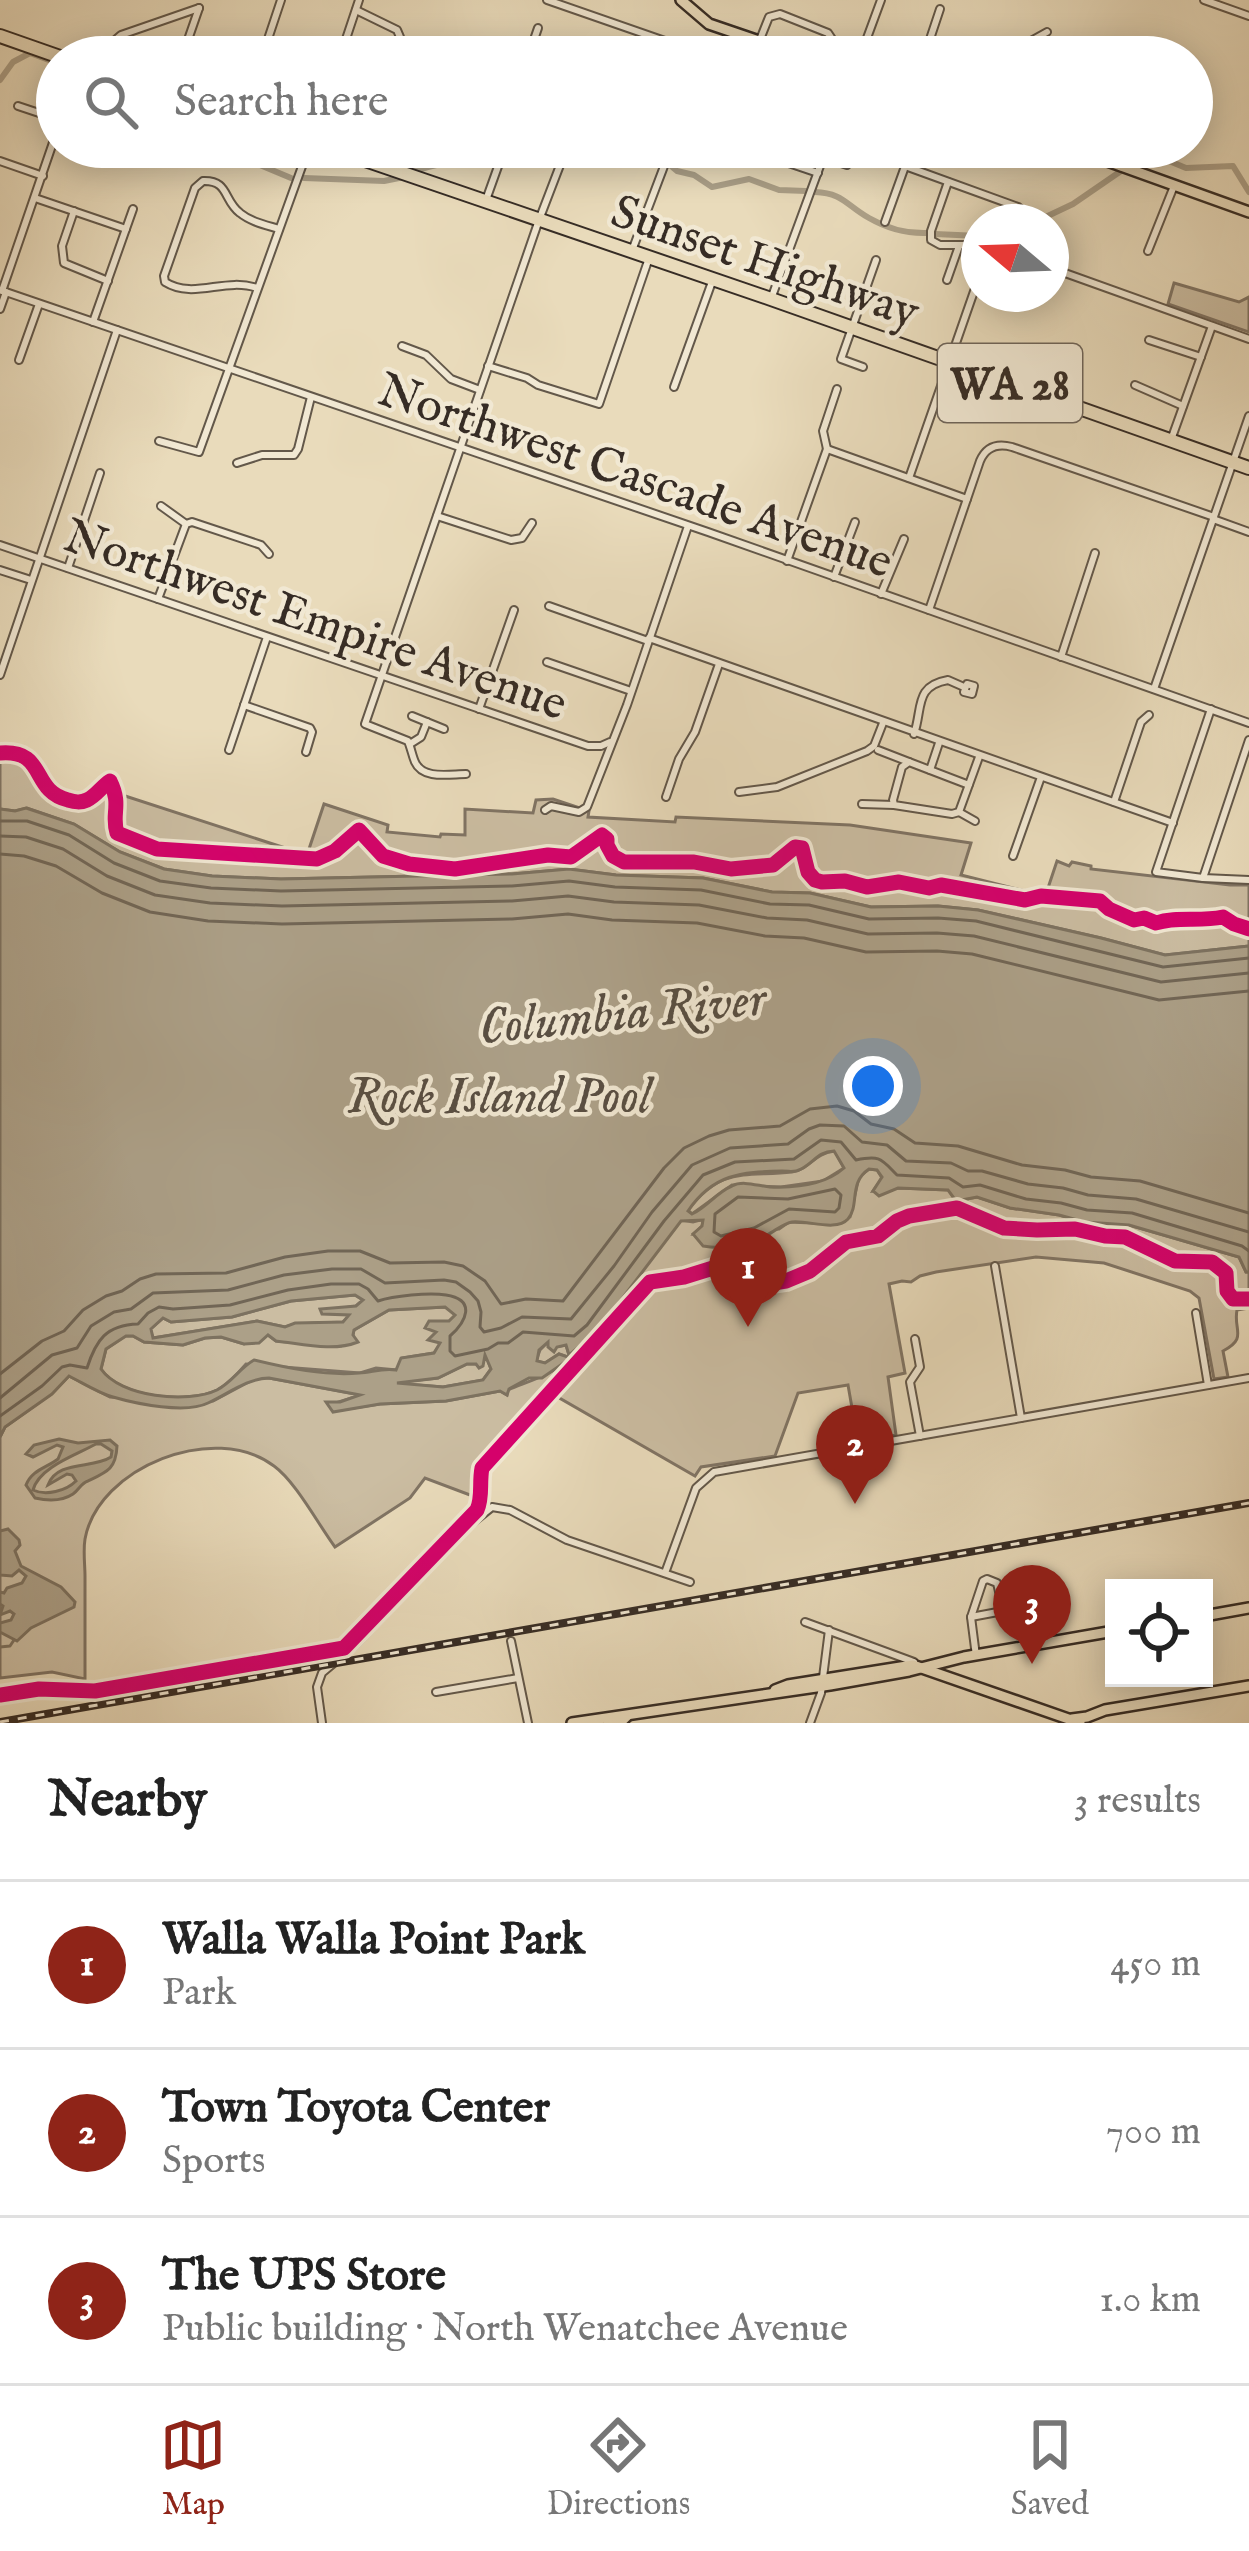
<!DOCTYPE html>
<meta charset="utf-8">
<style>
:root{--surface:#fff;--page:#f6f6f6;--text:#222;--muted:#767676;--line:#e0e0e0;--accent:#8f2418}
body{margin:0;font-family:"IM FELL English",serif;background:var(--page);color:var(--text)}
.controls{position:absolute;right:36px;bottom:36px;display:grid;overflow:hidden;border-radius:0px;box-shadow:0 6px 30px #0003}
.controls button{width:108px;height:108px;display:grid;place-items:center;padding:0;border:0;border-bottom:3px solid var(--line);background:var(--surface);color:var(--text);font:60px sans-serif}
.compass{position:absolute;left:961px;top:204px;width:108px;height:108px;border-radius:50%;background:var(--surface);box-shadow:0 6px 30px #0003;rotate:289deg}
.you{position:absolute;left:873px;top:1086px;width:42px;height:42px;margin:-30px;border:9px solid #fff;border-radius:50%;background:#1a73e8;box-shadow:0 0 0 18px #1a73e833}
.badge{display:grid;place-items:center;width:78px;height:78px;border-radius:50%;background:var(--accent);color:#fff;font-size:39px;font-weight:700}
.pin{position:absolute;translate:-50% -99px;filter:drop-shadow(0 3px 6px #0008)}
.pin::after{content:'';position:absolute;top:63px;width:42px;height:36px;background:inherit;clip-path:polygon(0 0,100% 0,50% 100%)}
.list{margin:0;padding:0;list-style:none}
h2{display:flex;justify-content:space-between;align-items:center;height:156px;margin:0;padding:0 48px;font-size:51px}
h2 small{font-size:39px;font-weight:400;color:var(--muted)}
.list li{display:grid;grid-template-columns:78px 1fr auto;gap:36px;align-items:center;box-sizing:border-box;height:168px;padding:0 48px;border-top:3px solid var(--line)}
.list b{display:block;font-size:45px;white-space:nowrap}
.list p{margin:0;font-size:39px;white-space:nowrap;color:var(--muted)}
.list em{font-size:39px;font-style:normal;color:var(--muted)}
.icon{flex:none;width:66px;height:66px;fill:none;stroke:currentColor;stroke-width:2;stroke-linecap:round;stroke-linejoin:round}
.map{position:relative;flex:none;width:1249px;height:1723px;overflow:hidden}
.search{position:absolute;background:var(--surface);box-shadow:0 6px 30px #0003;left:36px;right:36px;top:36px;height:132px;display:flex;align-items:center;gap:30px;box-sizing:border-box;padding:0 42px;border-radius:66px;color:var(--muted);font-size:45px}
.sheet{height:660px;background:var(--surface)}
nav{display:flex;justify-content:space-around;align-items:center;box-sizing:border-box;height:168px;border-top:3px solid var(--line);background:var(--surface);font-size:33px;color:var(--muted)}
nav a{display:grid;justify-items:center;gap:6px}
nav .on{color:var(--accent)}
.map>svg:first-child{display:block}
.green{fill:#cbbda2;stroke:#807464;stroke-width:3}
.water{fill:#aca088;stroke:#7d7260;stroke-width:3;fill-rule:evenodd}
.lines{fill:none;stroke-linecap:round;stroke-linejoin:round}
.shore{stroke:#716656;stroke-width:3}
.stream{stroke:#7d7260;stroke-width:3}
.canal{stroke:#aca088;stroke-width:6}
.minor-casing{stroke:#63584a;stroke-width:10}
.major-casing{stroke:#362c25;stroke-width:14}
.highway-casing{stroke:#362c25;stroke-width:16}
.minor{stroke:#f1e8d3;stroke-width:6}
.major{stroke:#e9dbbb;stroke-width:9}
.highway{stroke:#e9dbbb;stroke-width:12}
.rail-casing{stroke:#362c25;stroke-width:8}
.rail{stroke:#f1e8d3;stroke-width:3;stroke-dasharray:9;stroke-linecap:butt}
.cycleway-casing{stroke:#f1e8d3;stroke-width:22}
.cycleway{stroke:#d6006c;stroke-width:15}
.labels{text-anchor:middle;stroke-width:9;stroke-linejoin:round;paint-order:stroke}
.shield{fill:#f1e8d3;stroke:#6e6459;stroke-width:3}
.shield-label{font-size:45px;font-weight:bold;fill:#362c25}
.street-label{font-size:48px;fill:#362c25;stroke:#f1e8d3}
.water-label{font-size:51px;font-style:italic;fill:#594f43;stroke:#f1e8d3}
</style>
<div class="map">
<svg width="1249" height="1723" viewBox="0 0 1249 1723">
<rect width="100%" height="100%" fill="#e9dbbb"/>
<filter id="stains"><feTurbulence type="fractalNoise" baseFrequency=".00167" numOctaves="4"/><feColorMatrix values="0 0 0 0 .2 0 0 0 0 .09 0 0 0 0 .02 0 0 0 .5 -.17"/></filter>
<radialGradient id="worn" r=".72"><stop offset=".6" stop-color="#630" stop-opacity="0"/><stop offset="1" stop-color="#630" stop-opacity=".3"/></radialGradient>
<g class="green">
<polygon points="1174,283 1239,302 1249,297 1249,332 1168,304"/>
<polygon points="0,748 21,749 34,758 50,787 76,798 91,793 104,776 114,782 119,794 307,855 324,804 388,825 387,832 440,837 441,834 465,835 465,809 533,813 536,800 553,799 589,811 588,817 675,822 676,817 850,825 971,843 961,875 1033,893 1047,891 1057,861 1069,866 1072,862 1091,866 1091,869 1230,885 1249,885 1249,946 1165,955 1101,938 978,910 938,906 871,907 810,893 772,892 703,878 616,875 569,869 512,874 281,879 212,876 164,869 120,852 74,824 27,808 15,811 0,809"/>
<path d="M835 1151 844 1168 823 1181 781 1187 732 1185 692 1214 688 1210C721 1166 745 1177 792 1172 809 1170 814 1153 835 1151Z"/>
<path d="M869 1169 877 1170 882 1178 873 1191 898 1188 949 1190 956 1201 977 1197 1010 1208 1059 1215 1085 1222 1129 1225 1239 1257 1246 1272H1249V1308L1237 1310C1233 1330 1248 1338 1223 1351L1228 1377 1214 1379 1199 1298 1190 1291 1104 1263 1036 1257 936 1272 920 1276 911 1282 902 1281 889 1284 905 1373 888 1377 896 1435 858 1442 848 1385 798 1393 775 1456 701 1467 695 1476 554 1395 485 1470 482 1488 478 1498 425 1478 410 1498 335 1547C318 1524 296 1482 274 1466 215 1421 98 1467 85 1539 83 1551 85 1565 85 1576 85 1611 85 1645 85 1679L52 1672 0 1678V1437L5 1427 51 1394 69 1376 110 1397 213 1401 256 1378H269L361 1395 329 1405 334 1411 380 1404 446 1401 500 1391 507 1395 508 1390C529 1381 551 1375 568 1360V1357L559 1354 545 1363 536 1361 540 1350 548 1342 555 1347 566 1345 569 1355 592 1337 681 1220 693 1222 704 1219 702 1226 694 1234 779 1229 789 1222 833 1224 850 1217 859 1177Z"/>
<polygon points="355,1295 363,1300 356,1306 338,1309 351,1315 343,1322 295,1324 285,1327 257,1321 153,1338 150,1329 163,1318 171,1322 232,1317 291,1301"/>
<path d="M446 1307 456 1315 437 1332 441 1343 434 1353 402 1358 397 1370 376 1368 360 1373 246 1364C237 1374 229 1384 217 1390 187 1404 121 1398 101 1369L106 1349 125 1336H133L144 1342 183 1345 205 1338 221 1337 244 1344 268 1335 276 1341 341 1346 353 1335 354 1330 389 1310Z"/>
<polygon points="485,1353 491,1369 483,1380 443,1387 391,1383 438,1378 467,1364 476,1364"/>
</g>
<g class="water">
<path d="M26 808 74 824 120 852 164 869 212 876 281 879 512 874 569 869 616 875 703 878 772 892 810 893 871 907 938 906 978 910 1101 938 1165 955 1249 946V1272H1246L1239 1257 1129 1225 1085 1222 1059 1215 1010 1208 977 1197 956 1201 948 1190 898 1188 879 1196 873 1191 882 1177 877 1170 869 1169C848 1183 860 1205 848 1219 836 1232 808 1220 792 1222 784 1223 775 1231 767 1235 748 1245 724 1250 703 1246L693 1234 702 1226 703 1220 681 1221 596 1333 569 1355 566 1345 557 1347 554 1352 548 1347V1342L539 1350 537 1361 545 1363 559 1354 568 1357V1360L542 1378H529L509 1389 507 1395 500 1391 446 1401 380 1404 333 1412 326 1402H340L360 1395 269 1378C248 1378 226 1395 208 1403 186 1414 137 1404 113 1397 98 1393 83 1383 69 1376L52 1394 5 1427 0 1437V809L15 811ZM834 1151 844 1168C825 1185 795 1188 770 1187 758 1186 743 1180 732 1186 717 1192 707 1207 692 1214L688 1211C713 1174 741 1172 782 1171 791 1171 794 1173 801 1169 815 1162 817 1152 834 1151ZM355 1295 363 1300 356 1306 320 1309 322 1314 349 1315 343 1322 295 1323 285 1327 257 1321 153 1338 151 1329 163 1318 171 1322 232 1317 291 1301ZM445 1307 455 1315 449 1321H429L425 1328 436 1332 428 1340 440 1343 434 1353 401 1358 396 1370C382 1368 373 1372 359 1373 325 1376 287 1368 254 1360 240 1368 232 1382 217 1390 188 1404 120 1397 101 1369L106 1349 126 1336H133L144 1342 183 1345 205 1338 221 1337 244 1344 259 1343 268 1335 276 1341C303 1344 333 1352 358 1342L353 1335 354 1330 389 1310ZM485 1355 491 1369 483 1380 443 1387 397 1383 438 1378 467 1364H476L479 1368 483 1366Z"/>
<path d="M59 1439 78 1443 110 1440 117 1446C116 1469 107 1472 88 1481 81 1483 79 1490 73 1494 61 1502 48 1501 35 1498L26 1485C32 1470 46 1468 58 1459L63 1447 57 1445 33 1457 26 1454 34 1445ZM96 1444H101L112 1451 111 1457C93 1469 57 1460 48 1485L67 1474 72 1475 76 1481C66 1491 46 1496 33 1490 39 1467 76 1455 96 1444Z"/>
<polygon points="8,1529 19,1540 20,1545 15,1551 21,1566 61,1587 75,1602 74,1607 31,1628 17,1641 0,1632 0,1623 11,1620 14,1614 10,1611 0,1615 3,1606 0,1604 0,1592 4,1593 7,1588 22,1583 26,1576 19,1570 12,1576 0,1575 0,1531"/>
</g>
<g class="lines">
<g class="shore">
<polyline points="0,821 27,821 69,835 114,863 160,881 211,888 281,891 512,886 569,881 615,887 701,890 770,904 809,905 869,919 938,918 976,921 1163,967 1249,958"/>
<polyline points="0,836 26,837 63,849 107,876 155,895 210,903 282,906 512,901 568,896 614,902 699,905 767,918 807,920 868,934 937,933 974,936 1161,982 1249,973"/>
<polyline points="0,854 24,856 56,866 102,893 150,912 208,921 282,924 512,919 568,914 612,920 697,923 765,936 804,938 866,952 937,951 972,954 1159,1000 1249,991"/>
<polygon points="835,1189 841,1195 839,1208 835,1212 789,1209 754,1228 721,1236 714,1232 715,1214 738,1197 788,1199"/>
<polyline points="0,1374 42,1341 64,1331 83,1310 106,1296 122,1291 140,1279 156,1274 226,1273 285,1257 328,1251 360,1251 390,1263 444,1262 463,1266 485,1281 501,1304 526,1299 563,1301 664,1168 684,1148 709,1136 729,1130 780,1126 810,1109 837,1106 854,1111 871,1124 894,1129 915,1143 958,1146 1022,1165 1065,1170 1091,1177 1140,1181 1249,1213"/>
<polyline points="0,1398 52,1355 77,1348 91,1326 114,1312 131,1309 153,1293 228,1290 284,1275 332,1269 361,1269 385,1283 444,1280 456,1282 470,1292 478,1301 481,1312 480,1327 484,1332 501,1328 522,1317 571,1319 614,1266 652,1212 692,1165 730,1148 788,1144 809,1129 820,1125 844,1126 862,1142 887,1145 906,1161 951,1163 968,1171 982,1171 1028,1184 1063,1188 1088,1195 1136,1199 1249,1232"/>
<path d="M0 1416 42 1386 62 1367 70 1365 87 1368C96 1340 106 1325 138 1324L148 1313 159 1307 173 1309 230 1305 288 1290 331 1284H359L368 1289 378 1301C393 1296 429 1292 446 1295 477 1300 466 1322 450 1336V1351L455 1356 488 1349 498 1343H508L523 1332 574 1336 587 1325 664 1221 703 1175 735 1162 794 1159 821 1140 841 1142 856 1160C881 1155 881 1159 897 1175L949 1178 963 1187 980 1185 1026 1199 1061 1203 1087 1210 1132 1213 1242 1246 1249 1251"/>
</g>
<polyline class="stream" points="0,1647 10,1646 14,1640"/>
<g class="canal">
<polyline points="0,80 13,62 30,53 57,63"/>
<polyline points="217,147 291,178"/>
<polyline points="643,147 658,155 677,171 694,175 712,187 749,179 779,190 806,191"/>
<polyline points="1133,166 1162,158 1186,168 1233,166 1249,192"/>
<path d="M413 172C439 161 468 164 493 147"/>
<polyline points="304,178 384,181 404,177"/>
<path d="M815 192C843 193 846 205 869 218 888 229 906 234 928 233"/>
<polyline points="1035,222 1073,204 1121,171"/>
<polyline points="935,234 979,236"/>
</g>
<g class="minor-casing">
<g id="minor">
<polyline points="547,0 711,57"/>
<polyline points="1204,0 1249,16"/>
<polyline points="356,10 397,30 400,37 394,57"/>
<polyline points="759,42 769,17 780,14 828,33 832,39 831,57"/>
<polyline points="531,49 553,57"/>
<polyline points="106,57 114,41 121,35 199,8"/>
<polyline points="182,57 199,8"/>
<polyline points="262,57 281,0"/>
<polyline points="340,57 359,0"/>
<polyline points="528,57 538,28"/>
<polyline points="860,57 881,0"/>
<polyline points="924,57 940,9"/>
<polyline points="1014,57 1029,42 1047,32"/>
<polyline points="18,106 57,119"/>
<polyline points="741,147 818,173"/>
<polyline points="823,157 847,165"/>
<polyline points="0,161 43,176"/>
<polyline points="905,166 1018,207 1027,214"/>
<polyline points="1120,167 1133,147"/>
<polyline points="948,182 931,231 931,240 940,245 979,245"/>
<polyline points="35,198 126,229"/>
<polyline points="486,200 505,147"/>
<polyline points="74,211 62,246 64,263 108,281"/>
<polyline points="885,222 912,147"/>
<polyline points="633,248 666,161 668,158 678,162 689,161 696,147"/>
<polyline points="1148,251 1174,186"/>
<polyline points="1051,268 1249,339"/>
<polyline points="947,280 959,246"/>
<path d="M257 288C224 277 194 300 165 282L164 276 195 188 203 181C229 180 223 200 240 213 251 222 266 225 279 229"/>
<polyline points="0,290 708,532 1249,723"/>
<polyline points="2,291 57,131"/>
<polyline points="771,299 827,147"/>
<polyline points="0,309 6,292"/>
<polyline points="93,322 133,209"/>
<polyline points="1149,340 1201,357"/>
<polyline points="402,346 426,355 451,379 480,390"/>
<polyline points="19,360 39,304"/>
<polyline points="488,366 527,378 538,385 599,404 649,258"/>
<polyline points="863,367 841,359 876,260"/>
<polyline points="1135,385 1183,406"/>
<polyline points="674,387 713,279"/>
<polyline points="1171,440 1212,326"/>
<polyline points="159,441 199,452 309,147"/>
<polyline points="827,449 967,499"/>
<polyline points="827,449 823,431 837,389"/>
<polyline points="237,463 262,455 294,455 298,449 311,397"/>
<polyline points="909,478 979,277"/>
<polyline points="161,506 186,524"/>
<polyline points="437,516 511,540 522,538 532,523"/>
<polyline points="1213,519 1249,532"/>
<polyline points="0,545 588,746 601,746 610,742"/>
<polyline points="787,561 827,449"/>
<polyline points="68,568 100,473"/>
<polyline points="0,570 31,580"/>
<polyline points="834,577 855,522"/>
<polyline points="881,594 904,539"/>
<polyline points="158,599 186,524 192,522 261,545 269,554"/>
<polyline points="549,606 648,641"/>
<path d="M929 610 980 461C986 447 997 443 1012 447L1214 517"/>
<polyline points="649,638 1173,823"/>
<polyline points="1061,657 1095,553"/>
<polyline points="547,662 631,691"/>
<polyline points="0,675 117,330"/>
<polygon points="967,684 974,686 972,694 964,692"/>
<polyline points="1154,689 1249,416"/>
<polyline points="244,705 310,728 312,732 306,752"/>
<polyline points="479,709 514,610"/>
<polyline points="1211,709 1156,872 1203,878 1249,880"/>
<polyline points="412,716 444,729"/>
<path d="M914 734C923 708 914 686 948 680L964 687"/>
<polyline points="410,744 421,737 427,722"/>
<polyline points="229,750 267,637"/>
<polyline points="878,750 909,762"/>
<polyline points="930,770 939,743"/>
<path d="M466 774C450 774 423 780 415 762 412 755 411 748 408 741L365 724 539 220 567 147"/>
<polyline points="969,785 909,762 902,767 893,800 894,805 952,814 959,812 979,757"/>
<polyline points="739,792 777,787 867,751 874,746 883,723"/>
<polyline points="666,797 679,759 695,732 719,664"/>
<polyline points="1114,802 1141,722 1149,715"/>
<polyline points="862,804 894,805"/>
<polyline points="545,810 551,806 579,812 587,807 627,705 688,526"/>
<polyline points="959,812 975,821"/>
<polyline points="1013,856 1041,777"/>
<polyline points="1203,878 1249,740"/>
<polyline points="995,1266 1021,1418"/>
<polyline points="1196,1313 1208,1385"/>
<polyline points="915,1339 920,1367 910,1382 920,1436"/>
<polyline points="665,1573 696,1488 714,1472 1249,1378"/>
<polyline points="971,1617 1003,1611"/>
<polyline points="805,1622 914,1662"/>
<polyline points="511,1641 528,1723"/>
<polyline points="976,1656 971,1617 983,1581 987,1579 997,1583 1005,1618"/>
<polyline points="436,1692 518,1678"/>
<polyline points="322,1723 317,1687 322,1673 353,1647 467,1527 492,1507 510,1510 567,1540 690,1582"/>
<polyline points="810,1723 821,1693 829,1630"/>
</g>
</g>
<g class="major-casing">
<g id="major">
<polyline points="681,0 709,24 806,57"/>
<polyline points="1068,147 1249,212"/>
<polyline points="1204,1616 1249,1608"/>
<polyline points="775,1690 788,1685 913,1665 1080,1723"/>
<polyline points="1072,1719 1087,1717 1105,1710 1249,1686"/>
<polyline points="572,1723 830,1685 909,1671 964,1657 1114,1631"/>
<polyline points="608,1723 623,1720 627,1716"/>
</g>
</g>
<g class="highway-casing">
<g id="highway">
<polyline points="0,36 60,57"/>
<polyline points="327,147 771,299 1249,468"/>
</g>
</g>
<use href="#minor" class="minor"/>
<use href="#major" class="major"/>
<use href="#highway" class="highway"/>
<g class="rail-casing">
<polyline id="rail" points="0,1722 1249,1503"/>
</g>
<use href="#rail" class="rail"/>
<g class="cycleway-casing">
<g id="cycleway">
<path d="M0 753C47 749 30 791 68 800 75 802 80 803 87 800 96 796 102 786 110 781 122 805 111 814 117 833L157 849 317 859 335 851 359 830 383 856 409 864 455 869 548 855 571 857 602 835 607 839V845L613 856 624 862H694L731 869 773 865 795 847 802 848 808 872 815 880 822 882 845 881 867 887 899 882 929 888 941 885 1025 900 1041 896 1100 901 1109 909 1134 920 1144 918 1156 923C1177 916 1199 922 1223 917L1234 924 1249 929"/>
<path d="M0 1695 39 1689 95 1691 344 1648 477 1510C483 1497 479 1483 482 1468L650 1282 684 1277 713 1268 729 1270 767 1284 786 1281 810 1271 846 1242 878 1236 897 1221 909 1216 957 1208 1004 1228 1037 1230 1075 1229 1105 1236 1125 1237 1175 1261 1212 1262 1226 1273 1227 1291 1233 1299H1249"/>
</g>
</g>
<use href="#cycleway" class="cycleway"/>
</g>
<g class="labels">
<rect class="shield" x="938" y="344" width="144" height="78" rx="9"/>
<g class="shield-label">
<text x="1010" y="399">WA 28</text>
</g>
<g class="street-label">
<text transform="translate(766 260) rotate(19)" y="17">Sunset Highway</text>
<text transform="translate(636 474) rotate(19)" y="17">Northwest Cascade Avenue</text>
<text transform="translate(316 618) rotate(19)" y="17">Northwest Empire Avenue</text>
</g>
<g class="water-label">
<text transform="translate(622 1011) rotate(-6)" y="18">Columbia River</text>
<text x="499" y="1112">Rock Island Pool</text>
</g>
</g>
<rect width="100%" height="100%" filter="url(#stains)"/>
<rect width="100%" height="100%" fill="url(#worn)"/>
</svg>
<div class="controls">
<button><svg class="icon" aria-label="locate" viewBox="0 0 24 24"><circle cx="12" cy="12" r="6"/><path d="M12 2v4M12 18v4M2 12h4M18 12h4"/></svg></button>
</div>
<svg class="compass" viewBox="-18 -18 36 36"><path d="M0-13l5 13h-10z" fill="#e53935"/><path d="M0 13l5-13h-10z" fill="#767676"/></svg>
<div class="you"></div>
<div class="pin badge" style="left:748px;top:1327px">1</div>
<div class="pin badge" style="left:855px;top:1504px">2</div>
<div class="pin badge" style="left:1032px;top:1664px">3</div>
<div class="search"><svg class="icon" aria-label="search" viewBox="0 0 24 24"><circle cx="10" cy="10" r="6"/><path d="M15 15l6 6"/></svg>Search here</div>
</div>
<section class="sheet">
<h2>Nearby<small>3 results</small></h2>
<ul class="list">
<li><span class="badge">1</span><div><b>Walla Walla Point Park</b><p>Park</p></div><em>450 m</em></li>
<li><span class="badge">2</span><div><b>Town Toyota Center</b><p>Sports</p></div><em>700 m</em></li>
<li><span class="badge">3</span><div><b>The UPS Store</b><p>Public building · North Wenatchee Avenue</p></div><em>1.0 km</em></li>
</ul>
</section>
<nav>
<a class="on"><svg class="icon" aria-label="map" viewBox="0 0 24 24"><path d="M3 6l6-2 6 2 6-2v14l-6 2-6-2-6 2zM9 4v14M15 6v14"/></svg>Map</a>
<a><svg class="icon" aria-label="directions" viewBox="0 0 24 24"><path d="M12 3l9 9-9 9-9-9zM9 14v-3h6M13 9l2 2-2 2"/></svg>Directions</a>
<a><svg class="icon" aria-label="saved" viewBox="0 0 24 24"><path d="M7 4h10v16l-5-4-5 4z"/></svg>Saved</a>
</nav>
